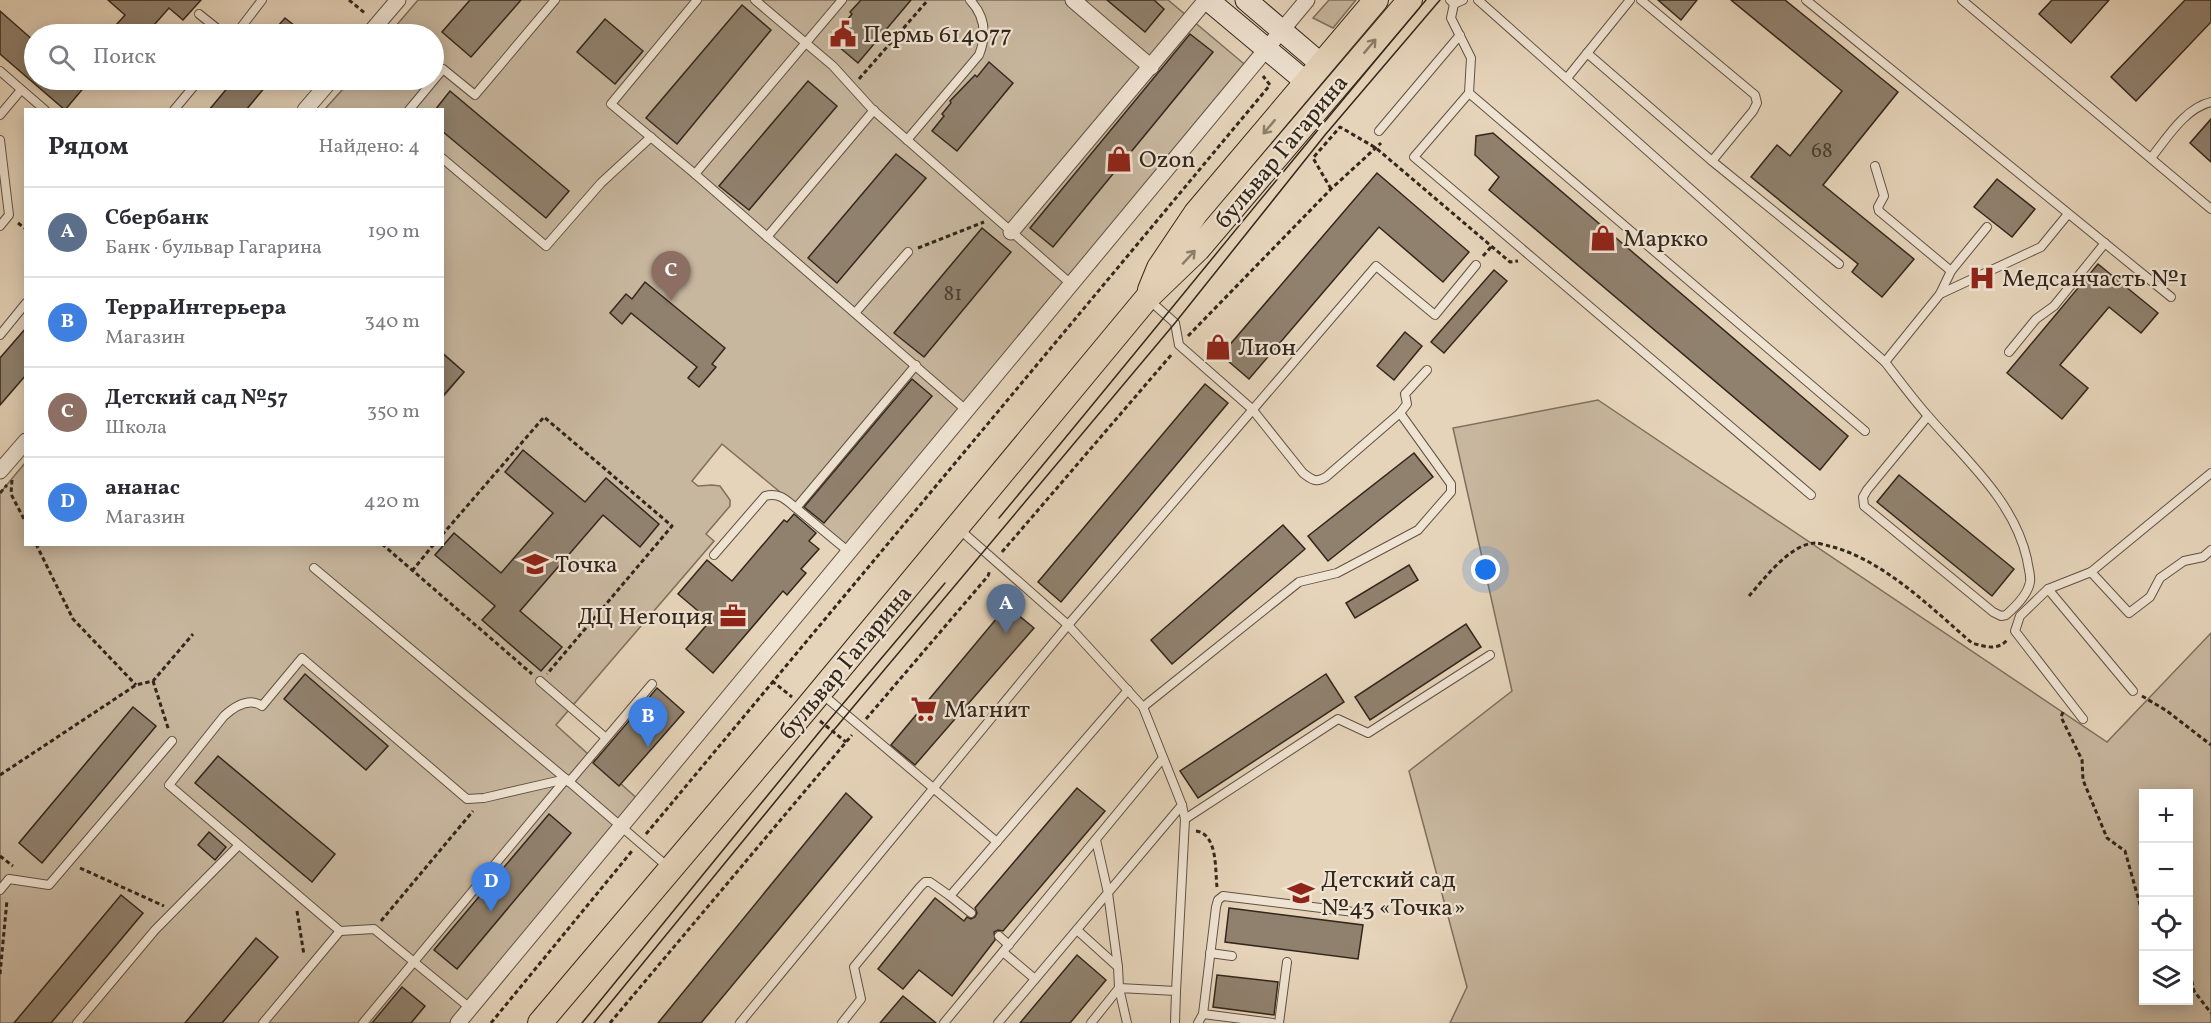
<!DOCTYPE html>
<html lang="ru">
<meta charset="utf-8">
<style>
:root{--surface:#fff;--page:#f2f2f3;--text:#2b2b33;--muted:#7c7c81;--line:#e1e1e2;--accent:#0f766e}
body{margin:0;font-family:Vollkorn,serif;background:var(--page);color:var(--text)}
.controls{position:absolute;right:18px;bottom:18px;display:grid;overflow:hidden;border-radius:0px;box-shadow:0 3px 15px #0003}
.controls button{width:54px;height:54px;display:grid;place-items:center;padding:0;border:0;border-bottom:2px solid var(--line);background:var(--surface);color:var(--text);font:30px sans-serif}
.you{position:absolute;left:1486px;top:570px;width:21px;height:21px;margin:-15px;border:4px solid #fff;border-radius:50%;background:#1a73e8;box-shadow:0 0 0 9px #1a73e833}
.badge{display:grid;place-items:center;width:39px;height:39px;border-radius:50%;background:var(--accent);color:#fff;font-size:20px;font-weight:700}
.pin{position:absolute;translate:-50% -50px;filter:drop-shadow(0 2px 3px #0008)}
.pin::after{content:'';position:absolute;top:32px;width:21px;height:18px;background:inherit;clip-path:polygon(0 0,100% 0,50% 100%)}
.list{margin:0;padding:0;list-style:none}
h2{display:flex;justify-content:space-between;align-items:center;height:78px;margin:0;padding:0 24px;font-size:26px}
h2 small{font-size:20px;font-weight:400;color:var(--muted)}
.list li{display:grid;grid-template-columns:39px 1fr auto;gap:18px;align-items:center;box-sizing:border-box;height:90px;padding:0 24px;border-top:2px solid var(--line)}
.list b{display:block;font-size:22px;white-space:nowrap}
.list p{margin:0;font-size:20px;white-space:nowrap;color:var(--muted)}
.list em{font-size:20px;font-style:normal;color:var(--muted)}
.icon{flex:none;width:33px;height:33px;fill:none;stroke:currentColor;stroke-width:2;stroke-linecap:round;stroke-linejoin:round}
.map{position:relative;flex:none;width:2211px;height:1023px;overflow:hidden}
.search{position:absolute;background:var(--surface);box-shadow:0 3px 15px #0003;left:24px;top:24px;width:420px;height:66px;display:flex;align-items:center;gap:15px;box-sizing:border-box;padding:0 21px;border-radius:33px;color:var(--muted);font-size:22px}
.panel{position:absolute;background:var(--surface);box-shadow:0 3px 15px #0003;left:24px;top:108px;width:420px;height:438px;border-radius:0px}
.map>svg:first-child{display:block}
.green{fill:#c8b79f;stroke:#7e6f5e;stroke-width:1.5;fill-rule:evenodd}
.building{fill:#90816e;stroke:#33271c;stroke-width:1.5}
.lines{fill:none;stroke-linecap:round;stroke-linejoin:round}
.lane-casing{stroke:#605244;stroke-width:10}
.street-casing{stroke:#605244;stroke-width:17}
.secondary-casing{stroke:#33271c;stroke-width:23}
.primary-casing{stroke:#33271c;stroke-width:26}
.path{stroke:#33271c;stroke-width:3;stroke-dasharray:4.5 3;stroke-linecap:butt}
.lane{stroke:#efe3d2;stroke-width:8}
.street{stroke:#efe3d2;stroke-width:15}
.secondary{stroke:#efe3d2;stroke-width:21}
.primary{stroke:#e6d4ba;stroke-width:24}
.tram{stroke:#33271c;stroke-width:1.5}
.oneway{stroke:#8c7e6b}
.labels{text-anchor:middle;stroke-width:4.5;stroke-linejoin:round;paint-order:stroke}
.number-label{font-size:21px;fill:#4a3e30}
.poi-label{font-size:24px;fill:#33271c;stroke:#efe3d2;text-anchor:start}
.street-label{font-size:24px;fill:#33271c;stroke:#efe3d2}
</style>
<div class="map">
<svg width="2211" height="1023" viewBox="0 0 2211 1023">
<rect width="100%" height="100%" fill="#e6d4ba"/>
<filter id="stains"><feTurbulence type="fractalNoise" baseFrequency=".00333" numOctaves="4"/><feColorMatrix values="0 0 0 0 .2 0 0 0 0 .09 0 0 0 0 .02 0 0 0 .5 -.17"/></filter>
<radialGradient id="worn" r=".72"><stop offset=".6" stop-color="#630" stop-opacity="0"/><stop offset="1" stop-color="#630" stop-opacity=".3"/></radialGradient>
<g class="green">
<polygon points="418,0 1168,0 1249,68 850,550 722,444 692,481 698,486 712,485 720,486 730,500 730,506 706,534 714,541 556,725 641,802 458,1023 0,1023 0,493 25,463 26,544 442,544 443,397 464,372 443,353 442,110 325,109 351,80 434,80 434,34 389,34"/>
<polygon points="1329,0 1356,0 1333,28 1313,18"/>
<path d="M1598 400 2107 742 2211 633V1023H1450L1467 987 1409 771 1512 691 1453 428ZM2144 794H2188V1000H2144Z"/>
</g>
<g class="building">
<polygon points="108,0 201,0 183,20 169,8 146,34 108,34 125,15"/>
<polygon points="470,0 521,0 471,57 442,32"/>
<polygon points="861,0 911,0 858,63 832,41 844,28 842,26 852,14 850,12"/>
<polygon points="1107,0 1154,0 1164,9 1145,32"/>
<polygon points="1658,0 1697,0 1681,20"/>
<polygon points="1731,0 1785,0 1898,92 1823,185 1914,259 1882,297 1852,272 1858,264 1751,177 1777,145 1790,156 1842,91"/>
<polygon points="2052,0 2109,0 2071,43 2039,14"/>
<polygon points="2185,0 2211,0 2211,22 2136,101 2111,77"/>
<polygon points="742,5 771,30 677,144 646,118"/>
<polygon points="0,11 34,41 34,80 79,80 86,85 65,110 0,54"/>
<polygon points="285,18 305,34 271,34"/>
<polygon points="605,19 643,51 615,84 577,52"/>
<polygon points="1190,34 1213,52 1053,247 1030,228"/>
<polygon points="989,62 1013,83 957,151 932,131 944,116 942,114 951,103 950,101 975,75 977,77"/>
<polygon points="234,80 271,80 246,110 209,110"/>
<polygon points="808,81 837,106 749,210 719,186"/>
<polygon points="450,91 569,191 546,218 442,131 442,110 435,110"/>
<polygon points="2211,119 2211,162 2190,143"/>
<polygon points="1493,133 1848,436 1820,470 1489,190 1499,177 1475,155 1476,136"/>
<polygon points="896,154 926,178 837,283 808,258"/>
<polygon points="1377,173 1469,252 1443,282 1379,227 1249,379 1221,355"/>
<polygon points="1997,179 2035,209 2012,237 1974,207"/>
<polygon points="982,228 1011,252 924,357 894,333"/>
<polygon points="2098,264 2158,313 2141,333 2109,307 2060,365 2088,388 2062,419 2007,373"/>
<polygon points="1494,270 1507,281 1444,353 1431,342"/>
<polygon points="645,282 725,348 712,364 716,367 699,387 688,378 697,367 631,313 622,324 610,313 626,294 632,299"/>
<polygon points="26,328 26,375 0,405 0,358"/>
<polygon points="1405,332 1422,346 1394,380 1377,366"/>
<polygon points="442,353 464,372 442,397"/>
<polygon points="912,379 932,396 824,523 804,507"/>
<polygon points="1205,384 1228,403 1061,602 1038,582"/>
<polygon points="523,450 585,502 606,478 659,524 640,547 603,515 520,611 562,647 541,671 482,620 495,606 435,555 454,533 501,573 553,513 505,472"/>
<polygon points="1414,453 1433,477 1328,561 1308,536"/>
<polygon points="1899,475 2014,569 1992,596 1877,502"/>
<polygon points="794,514 816,533 809,541 819,549 801,569 806,573 787,595 783,591 713,673 686,649 710,621 678,594 707,560 732,581 784,520 787,522"/>
<polygon points="1283,525 1305,549 1172,664 1151,640"/>
<polygon points="1409,565 1418,580 1355,618 1346,603"/>
<polygon points="1007,606 1034,628 915,765 891,745"/>
<polygon points="1466,624 1481,647 1370,720 1355,697"/>
<polygon points="305,674 388,746 366,770 284,699"/>
<polygon points="1326,674 1344,702 1198,798 1180,771"/>
<polygon points="657,688 684,712 619,786 593,763"/>
<polygon points="133,707 156,726 42,863 19,843"/>
<polygon points="218,756 335,854 312,882 195,783"/>
<polygon points="1077,788 1105,811 1003,931 998,930 994,932 995,940 952,996 919,970 903,989 878,969 935,898 964,921 967,917 971,919 975,917 977,913 975,908"/>
<polygon points="846,793 872,817 701,1023 658,1023"/>
<polygon points="549,814 571,833 457,969 434,950"/>
<polygon points="209,832 226,847 215,860 198,845"/>
<polygon points="121,895 143,913 51,1023 14,1023"/>
<polygon points="1229,908 1363,925 1358,959 1225,942"/>
<polygon points="256,938 278,957 222,1023 185,1023"/>
<polygon points="1077,955 1106,980 1070,1023 1020,1023"/>
<polygon points="1217,975 1278,982 1274,1015 1213,1007"/>
<polygon points="402,987 425,1006 411,1023 372,1023"/>
<polygon points="903,996 936,1023 880,1023"/>
</g>
<g class="lines">
<g class="lane-casing">
<g id="lane">
<polyline points="697,0 611,104 695,174 966,410"/>
<polyline points="755,0 833,66 872,109 1071,284"/>
<polyline points="1450,0 1454,4 1451,18 1471,58 1469,93"/>
<path d="M1478 0 1885 362C1899 380 1913 399 1928 416 1966 460 2014 501 2027 559 2028 567 2031 575 2030 582 2028 594 2014 608 2006 615L2001 616 1993 612 1864 506 1863 497 1867 490 1928 416"/>
<polyline points="1641,0 1755,95 1757,103 1753,111 1712,161"/>
<polyline points="1806,0 2171,297"/>
<polyline points="1962,0 2211,209"/>
<polyline points="1454,4 1463,0"/>
<polyline points="199,14 224,34"/>
<polyline points="236,34 262,0"/>
<polyline points="1587,53 1712,161 1839,264"/>
<polyline points="0,71 45,110"/>
<polyline points="1567,78 1630,0"/>
<polyline points="174,110 199,80"/>
<polyline points="409,110 443,69 475,95 555,0"/>
<polyline points="0,115 21,90"/>
<polyline points="1379,131 1460,35"/>
<polyline points="0,140 9,215 0,226"/>
<path d="M907 140 979 55C987 35 985 16 970 0"/>
<polyline points="442,158 546,246 601,183 651,137"/>
<path d="M2151 158C2167 138 2185 108 2211 102"/>
<polyline points="1875,166 1884,196 1878,207 1879,211 1951,271"/>
<polyline points="695,174 842,0"/>
<polyline points="767,237 874,110"/>
<polyline points="1940,294 1951,271 1987,227"/>
<polyline points="855,313 908,252"/>
<polyline points="0,335 26,303"/>
<polyline points="2009,352 2036,319 2054,306 2105,243"/>
<polyline points="1885,362 1940,294 2041,247 2068,214"/>
<polyline points="1400,413 1407,404 1405,394 1427,370"/>
<polyline points="1811,495 1414,157 1469,93 1865,431"/>
<polyline points="959,529 1068,625 1143,707 1182,805 1185,819 1176,991"/>
<polyline points="849,552 796,508 916,365"/>
<path d="M714 555 765 496C779 492 786 500 796 508"/>
<polyline points="314,568 566,779"/>
<polyline points="2091,572 2129,613 2150,597 2160,578 2184,561 2203,557 2211,550"/>
<polyline points="2048,589 2133,691"/>
<polyline points="540,681 606,738"/>
<polyline points="822,694 997,842"/>
<path d="M1143 707 1299 582 1337 573 1418 530 1451 492V484L1400 413 1326 477C1316 483 1312 480 1303 473L1252 409 1179 345 1175 323 1148 299"/>
<polyline points="2083,719 2015,631 2020,616 2048,589 2091,572 2211,473"/>
<polyline points="569,782 652,684"/>
<polyline points="1185,819 1338,719 1368,733 1490,655"/>
<polyline points="1096,840 1108,893 1118,967"/>
<polyline points="0,890 9,879 49,885 172,741"/>
<polyline points="950,896 971,913"/>
<polyline points="1077,930 1118,967 1119,988 1091,1023"/>
<polyline points="999,936 1009,945"/>
<polyline points="1003,952 1035,979"/>
<polyline points="1210,953 1232,956"/>
<path d="M470 1008 374 929 340 931 169 785 224 716C234 707 249 697 262 706L302 658 467 799 484 798 566 779"/>
<polyline points="1203,1014 1273,1023"/>
<polyline points="77,1023 155,930 238,846"/>
<polyline points="263,1023 340,931"/>
<polyline points="363,1023 566,779 668,867"/>
<polyline points="740,1023 1068,625 1376,266 1435,315 1476,265"/>
<polyline points="842,1023 861,999 854,967 920,887 925,882 930,882 950,896 1128,690"/>
<polyline points="944,1023 1163,758"/>
<polyline points="998,1023 1182,805"/>
<polyline points="1127,1023 1119,988 1176,991 1175,1023"/>
<polyline points="1198,1023 1203,1014 1216,907 1218,900 1223,896 1370,914"/>
<polyline points="1279,1023 1287,962"/>
</g>
</g>
<g class="street-casing">
<g id="street">
<polyline points="1073,0 1151,67"/>
<polyline points="369,34 398,0"/>
<polyline points="305,110 331,80"/>
<polyline points="1011,232 1206,0"/>
<polyline points="0,471 26,441"/>
<polyline points="458,1023 1307,0"/>
</g>
</g>
<g class="secondary-casing">
<g id="secondary">
<polyline points="1208,0 1306,82"/>
<polyline points="1246,0 1321,64"/>
</g>
</g>
<g class="primary-casing">
<g id="primary">
<polyline points="1150,290 1159,268 1196,213 1376,0"/>
<polyline points="540,1023 806,709 1147,298 1198,249 1410,0"/>
</g>
</g>
<g class="path">
<polyline points="349,0 366,14"/>
<polyline points="859,79 928,0"/>
<polyline points="1331,189 1313,158 1340,127 1376,148 1510,262 1518,261"/>
<polyline points="18,223 26,229"/>
<polyline points="918,248 984,222"/>
<polyline points="1483,256 1491,247"/>
<polyline points="1188,336 1331,189 1381,143"/>
<polyline points="12,480 11,494 26,523"/>
<polyline points="0,493 7,485"/>
<polyline points="442,535 544,417 672,526 547,674"/>
<polyline points="36,544 73,619 136,685"/>
<polyline points="382,544 532,674"/>
<polyline points="1002,552 1172,354"/>
<polyline points="412,571 434,544"/>
<path d="M1749 596C1764 579 1790 544 1815 543 1819 543 1825 545 1829 546 1883 559 1931 608 1972 643 1986 647 1998 651 2008 639"/>
<polyline points="153,681 169,731"/>
<polyline points="772,681 792,697"/>
<polyline points="2142,696 2167,711 2211,745"/>
<polyline points="2063,712 2061,717 2082,760 2083,780 2107,838 2125,851 2144,919"/>
<polyline points="866,719 988,576 990,570"/>
<polyline points="820,721 846,742"/>
<polyline points="0,775 136,685 153,681 193,634"/>
<path d="M1196 831C1218 834 1215 870 1217 887"/>
<polyline points="646,834 1270,85 1263,76"/>
<polyline points="0,856 13,866"/>
<polyline points="80,868 164,906"/>
<polyline points="297,911 304,955"/>
<polyline points="381,921 473,811"/>
<polyline points="0,974 7,900"/>
<polyline points="2188,975 2191,977 2194,991 2211,1013"/>
<polyline points="491,1023 632,851"/>
<polyline points="610,1023 852,735"/>
</g>
<use href="#lane" class="lane"/>
<use href="#street" class="street"/>
<use href="#secondary" class="secondary"/>
<use href="#primary" class="primary"/>
<g class="tram">
<path d="M999 518C1142 346 1282 171 1426 0"/>
<polyline points="582,1023 825,725 945,583"/>
<polyline points="594,1023 833,731 1175,323 1325,135 1440,0"/>
</g>
</g>
<defs><path id="oneway-shaft" d="M-6 0H5M1.5-3L5.5 0L1.5 3" fill="none" stroke-width="1.6" stroke-linecap="round" stroke-linejoin="round" transform="scale(1.5)"/></defs>
<g class="oneway">
<use href="#oneway-shaft" transform="translate(1370 46) rotate(-50)"/>
<use href="#oneway-shaft" transform="translate(1269 127) rotate(130)"/>
<use href="#oneway-shaft" transform="translate(1189 257) rotate(-47)"/>
</g>
<defs>
<g id="civic-bare" transform="scale(2.07)"><path d="M-.6-6.5H3V-4.5H.6V-3L4-1V1h2V6H-6V1h2V-1L-.6-3ZM-1.2 2.5V6h2.4V2.5Z" fill="#8f2418" stroke="#efe3d2" stroke-width="2.5" paint-order="stroke"/></g>
<g id="shop-bare" transform="scale(2.07)"><path d="M-5-2.5h2.3a2.7 3.5 0 0 1 5.4 0H5L5.5 6h-11ZM-1.5-2.5h3a1.5 2.3 0 0 0-3 0Z" fill="#8f2418" stroke="#efe3d2" stroke-width="2.5" paint-order="stroke"/></g>
<g id="hospital-bare" transform="scale(2.07)"><path d="M-5-5h3v3.5h4V-5h3V5h-3V1.5h-4V5h-3Z" fill="#8f2418" stroke="#efe3d2" stroke-width="2.5" paint-order="stroke"/></g>
<g id="school-bare" transform="scale(2.07)"><path d="M0-5L7-2L0 1L-7-2ZM-4 1L0 2.5L4 1V4Q0 6-4 4Z" fill="#8f2418" stroke="#efe3d2" stroke-width="2.5" paint-order="stroke"/></g>
<g id="office-bare" transform="scale(2.07)"><path d="M-6-3h4V-5.5h4V-3h4V5H-6ZM-1-4.5V-3h2v-1.5ZM-6 0V1H6V0Z" fill="#8f2418" stroke="#efe3d2" stroke-width="2.5" paint-order="stroke"/></g>
<g id="supermarket-bare" transform="scale(2.07)"><path d="M-6-5.5h2.5l.6 2H6L4.5 2H-2.5L-4.4-4H-6ZM-1.5 3.2a1.3 1.3 0 1 0 .1 0ZM3 3.2a1.3 1.3 0 1 0 .1 0Z" fill="#8f2418" stroke="#efe3d2" stroke-width="2.5" paint-order="stroke"/></g>
</defs>
<g fill-rule="evenodd">
<use href="#civic-bare" x="843" y="34"/>
<use href="#shop-bare" x="1119" y="159"/>
<use href="#shop-bare" x="1603" y="238"/>
<use href="#hospital-bare" x="1982" y="278"/>
<use href="#shop-bare" x="1218" y="347"/>
<use href="#school-bare" x="535" y="564"/>
<use href="#office-bare" x="733" y="616"/>
<use href="#supermarket-bare" x="924" y="709"/>
<use href="#school-bare" x="1301" y="893"/>
</g>
<g class="labels">
<g class="number-label">
<text x="1822" y="157">68</text>
<text x="953" y="300">81</text>
</g>
<g class="poi-label">
<text x="863" y="42">Пермь 614077</text>
<text x="1139" y="167">Ozon</text>
<text x="1623" y="246">Маркко</text>
<text x="2002" y="286">Медсанчасть №1</text>
<text x="1238" y="355">Лион</text>
<text x="555" y="572">Точка</text>
<text x="713" y="624" text-anchor="end">ДЦ Негоция</text>
<text x="944" y="717">Магнит</text>
<text x="1321" y="887">Детский сад<tspan x="1321" dy="28">№43 «Точка»</tspan></text>
</g>
<g class="street-label">
<text transform="translate(1281 151) rotate(-50)" y="8">бульвар Гагарина</text>
<text transform="translate(845 662) rotate(-50)" y="8">бульвар Гагарина</text>
</g>
</g>
<rect width="100%" height="100%" filter="url(#stains)"/>
<rect width="100%" height="100%" fill="url(#worn)"/>
</svg>
<div class="controls">
<button>+</button>
<button>−</button>
<button><svg class="icon" aria-label="locate" viewBox="0 0 24 24"><circle cx="12" cy="12" r="6"/><path d="M12 2v4M12 18v4M2 12h4M18 12h4"/></svg></button>
<button><svg class="icon" aria-label="layers" viewBox="0 0 24 24"><path d="M12 4l9 5-9 5-9-5zM3 14l9 5 9-5"/></svg></button>
</div>
<div class="you"></div>
<div class="pin badge" style="left:1006px;top:634px;background:#5c6f8a">A</div>
<div class="pin badge" style="left:648px;top:747px;background:#3f7fe0">B</div>
<div class="pin badge" style="left:671px;top:301px;background:#8d6e63">C</div>
<div class="pin badge" style="left:491px;top:912px;background:#3f7fe0">D</div>
<div class="search"><svg class="icon" aria-label="search" viewBox="0 0 24 24"><circle cx="10" cy="10" r="6"/><path d="M15 15l6 6"/></svg>Поиск</div>
<section class="panel">
<h2>Рядом<small>Найдено: 4</small></h2>
<ul class="list">
<li><span class="badge" style="background:#5c6f8a">A</span><div><b>Сбербанк</b><p>Банк · бульвар Гагарина</p></div><em>190 m</em></li>
<li><span class="badge" style="background:#3f7fe0">B</span><div><b>ТерраИнтерьера</b><p>Магазин</p></div><em>340 m</em></li>
<li><span class="badge" style="background:#8d6e63">C</span><div><b>Детский сад №57</b><p>Школа</p></div><em>350 m</em></li>
<li><span class="badge" style="background:#3f7fe0">D</span><div><b>ананас</b><p>Магазин</p></div><em>420 m</em></li>
</ul>
</section>
</div>
